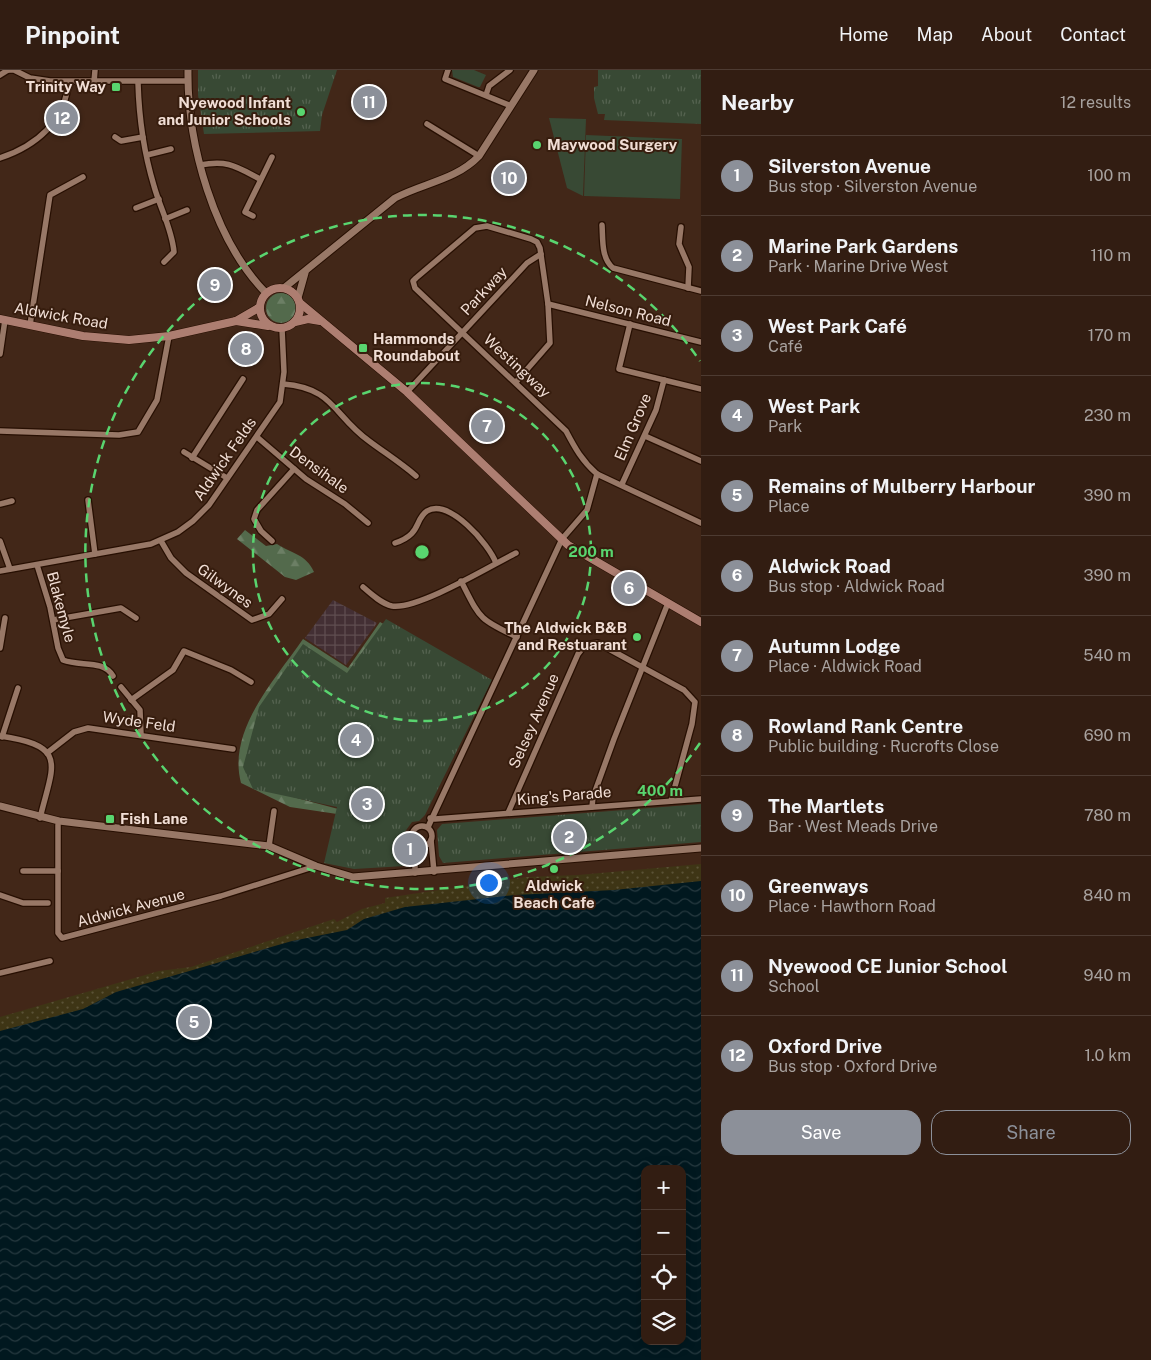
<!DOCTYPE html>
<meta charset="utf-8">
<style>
:root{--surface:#321d12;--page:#3a261b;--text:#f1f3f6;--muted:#a8a29f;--line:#4d3b32;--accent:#8c9099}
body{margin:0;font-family:"Public Sans",sans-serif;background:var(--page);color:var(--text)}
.controls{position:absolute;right:15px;bottom:15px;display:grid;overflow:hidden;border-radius:10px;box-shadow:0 2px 12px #0003}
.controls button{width:45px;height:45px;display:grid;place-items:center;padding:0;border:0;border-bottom:1px solid var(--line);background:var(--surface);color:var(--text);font:25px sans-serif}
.you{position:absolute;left:488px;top:812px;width:18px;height:18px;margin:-12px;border:4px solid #fff;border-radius:50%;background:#1a73e8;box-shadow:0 0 0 8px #1a73e833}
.badge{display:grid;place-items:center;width:32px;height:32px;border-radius:50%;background:var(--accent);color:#fff;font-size:16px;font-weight:700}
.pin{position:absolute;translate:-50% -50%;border:2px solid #fff;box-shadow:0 1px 5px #0006}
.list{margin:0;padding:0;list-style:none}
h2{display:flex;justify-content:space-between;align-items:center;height:65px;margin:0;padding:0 20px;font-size:21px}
h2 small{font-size:16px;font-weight:400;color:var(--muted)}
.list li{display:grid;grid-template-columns:32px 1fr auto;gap:15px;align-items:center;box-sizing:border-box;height:80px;padding:0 20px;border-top:1px solid var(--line)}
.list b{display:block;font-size:19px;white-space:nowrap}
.list p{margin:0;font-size:16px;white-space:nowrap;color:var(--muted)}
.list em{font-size:16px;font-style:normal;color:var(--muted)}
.actions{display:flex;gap:10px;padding:15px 20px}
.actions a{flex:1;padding:11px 0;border:1px solid var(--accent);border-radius:15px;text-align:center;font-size:18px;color:var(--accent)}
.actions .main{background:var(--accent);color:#fff}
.icon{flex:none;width:28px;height:28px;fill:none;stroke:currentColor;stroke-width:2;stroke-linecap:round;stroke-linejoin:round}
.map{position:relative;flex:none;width:701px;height:1290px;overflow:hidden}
header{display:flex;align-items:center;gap:30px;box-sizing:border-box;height:70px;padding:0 25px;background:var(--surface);border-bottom:1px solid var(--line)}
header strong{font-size:24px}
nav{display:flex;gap:28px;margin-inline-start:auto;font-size:18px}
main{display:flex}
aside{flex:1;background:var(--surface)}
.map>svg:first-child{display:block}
.industrial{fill:url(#industrial-grid)}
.grass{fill:#384934}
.forest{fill:url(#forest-firs)}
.sand{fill:url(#sand-dots)}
.park{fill:url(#park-tufts)}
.water{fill:url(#water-waves);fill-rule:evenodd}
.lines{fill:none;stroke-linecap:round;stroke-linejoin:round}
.minor-casing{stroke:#270f02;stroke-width:8}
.tertiary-casing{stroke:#270f02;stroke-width:9}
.secondary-casing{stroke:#270f02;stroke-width:9}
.minor{stroke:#987867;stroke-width:5.5}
.tertiary{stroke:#987867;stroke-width:7}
.secondary{stroke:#ad7e71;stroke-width:8}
.ring{fill:none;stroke:#59d56f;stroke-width:2.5;stroke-dasharray:9 6}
.poi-dot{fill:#59d56f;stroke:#371d0e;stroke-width:2}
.labels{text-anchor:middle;stroke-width:4;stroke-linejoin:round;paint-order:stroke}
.poi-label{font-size:15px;font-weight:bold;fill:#f1ded5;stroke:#371d0e;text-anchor:end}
.street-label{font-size:15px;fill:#f1ded5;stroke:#371d0e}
.centre{fill:#59d56f;stroke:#371d0e;stroke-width:2.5}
.ring-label{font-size:15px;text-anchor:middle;font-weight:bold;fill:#59d56f;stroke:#371d0e;stroke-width:4;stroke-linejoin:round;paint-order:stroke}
</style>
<header>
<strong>Pinpoint</strong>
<nav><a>Home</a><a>Map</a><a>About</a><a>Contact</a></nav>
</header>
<main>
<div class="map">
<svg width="701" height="1290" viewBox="0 0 701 1290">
<defs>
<pattern id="industrial-grid" width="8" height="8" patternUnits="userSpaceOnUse" patternTransform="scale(1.25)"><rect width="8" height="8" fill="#432f34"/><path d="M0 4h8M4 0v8" fill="none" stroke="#5f4d50"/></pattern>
<pattern id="forest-firs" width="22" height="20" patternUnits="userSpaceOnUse" patternTransform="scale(1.25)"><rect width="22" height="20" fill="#536a4c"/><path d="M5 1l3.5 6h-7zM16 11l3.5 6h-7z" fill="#6c7f65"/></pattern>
<pattern id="sand-dots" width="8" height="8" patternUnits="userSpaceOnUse" patternTransform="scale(1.25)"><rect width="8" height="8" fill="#3e3515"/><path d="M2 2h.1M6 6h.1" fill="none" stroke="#5a5236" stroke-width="1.8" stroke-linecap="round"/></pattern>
<pattern id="park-tufts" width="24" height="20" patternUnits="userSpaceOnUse" patternTransform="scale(1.25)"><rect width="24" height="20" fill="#384934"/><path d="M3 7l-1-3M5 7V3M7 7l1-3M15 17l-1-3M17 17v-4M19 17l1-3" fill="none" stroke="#556350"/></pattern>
<pattern id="water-waves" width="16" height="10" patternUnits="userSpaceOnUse" patternTransform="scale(1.25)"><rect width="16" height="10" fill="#01181f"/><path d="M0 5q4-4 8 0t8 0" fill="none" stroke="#26393f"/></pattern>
</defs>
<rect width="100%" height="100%" fill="#422718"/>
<polygon class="industrial" points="333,530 377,553 346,595 305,568"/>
<g class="grass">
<polygon points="452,0 474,0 486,5 480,17 478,17 453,7"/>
<polygon points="549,48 586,49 583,126 567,118"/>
<polygon points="586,65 682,69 680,129 584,126"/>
</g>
<g class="forest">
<circle cx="281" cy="238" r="15"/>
<path d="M245 460 266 476 277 474C292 484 306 484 314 502L296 510 285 507 237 469Z"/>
<path d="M380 552 401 564 293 727 342 740 337 744 290 737 241 713C227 660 275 610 303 569L348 598Z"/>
</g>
<polygon class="sand" points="701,794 701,866 0,1003 0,947 159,901 191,897 334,849 337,852 362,839 385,833 385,828 526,807 578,805"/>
<g class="park">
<polygon points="198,0 337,0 322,45 320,61 204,64 198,25"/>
<polygon points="598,0 701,0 701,54 604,50 605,44 598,44 594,28 594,17 598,16"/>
<polygon points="386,549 492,610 425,745 419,751 412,752 404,763 407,769 409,793 405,796 354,799 324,793 337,737 253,719 243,697 259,637 303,574 347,603"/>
<polygon points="701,734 701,772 443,793 439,786 437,760 442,754"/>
</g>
<path class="water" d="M701 811V1290H0V961L83 939 116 922 186 902 292 871 347 860 364 849 405 837 515 825 614 820ZM645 1099H682V1271H645Z"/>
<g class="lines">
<g class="minor-casing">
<g id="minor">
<polyline points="8,0 14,0 30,8 50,11 188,11"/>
<polyline points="448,0 445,9 511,36"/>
<polyline points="0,5 8,0"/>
<polyline points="94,12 95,0"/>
<path d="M138 13C139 47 144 83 154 116 160 138 172 159 174 182L164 192"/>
<polyline points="486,25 489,16 510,0"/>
<polyline points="427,54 479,86"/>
<polyline points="115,67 121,71 143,67"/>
<polyline points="147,85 171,79"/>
<path d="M0 88C36 76 66 51 68 12"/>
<path d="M200 95C228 90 235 96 260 109"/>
<polyline points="136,138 159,129"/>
<polyline points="253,146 245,142 272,87"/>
<polyline points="165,149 187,140"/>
<path d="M602 155C603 169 601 188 613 198L701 221"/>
<polyline points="681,157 679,174 689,197 688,218"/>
<polyline points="548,234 701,272"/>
<polyline points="630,254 619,299 701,319"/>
<polyline points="30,255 50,125 83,107"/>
<polyline points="0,284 5,250"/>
<path d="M516 312 550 273 548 234 540 178 537 172 531 169 487 156 475 158 416 208 413 211 415 218 566 361C575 378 582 391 597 404L701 453"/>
<path d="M283 314C334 318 333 345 369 371 385 383 401 393 416 406"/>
<polyline points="407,322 527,193 541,184"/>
<polyline points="0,361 119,365 138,362 157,330 169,266"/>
<polyline points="645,366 701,391"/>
<polyline points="257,367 306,409 345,434 368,453"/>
<polyline points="184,382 227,408"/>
<polyline points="192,388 243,309"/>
<polyline points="622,414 656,340 664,310"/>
<polyline points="88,430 95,484"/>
<polyline points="0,434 12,431"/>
<polyline points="0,471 10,499"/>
<polyline points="161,471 171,488 186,503 252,550 269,544 282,529"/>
<polyline points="272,471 261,461 254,449 257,440 294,399"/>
<path d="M395 473C422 464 414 450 427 441 449 428 489 474 496 493"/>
<path d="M37 495 50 537 58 578 63 590C80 597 103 589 113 606"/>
<polyline points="0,501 151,474 178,462 193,451 209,435 280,332 284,302 282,259"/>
<path d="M461 511C480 548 478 549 517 567"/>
<path d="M363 517C371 524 382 534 392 536 418 540 490 496 516 483"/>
<polyline points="53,550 121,538 136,548"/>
<polyline points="0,578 5,548"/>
<polyline points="121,617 140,640 141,664"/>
<polyline points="131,630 173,600 184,581 231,600 251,612"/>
<path d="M0 666C69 676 53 694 40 748"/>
<polyline points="2,667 18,618"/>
<polyline points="47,683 74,662 88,658 233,679"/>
<polyline points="592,737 593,727 614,669 668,533"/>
<polyline points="508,743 578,584 585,575 598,573 684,620 695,632 692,654 671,731"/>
<polyline points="430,748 435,749 701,729"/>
<polyline points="58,755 58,863 62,868 221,826 316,796"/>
<circle cx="422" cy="766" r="10"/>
<polyline points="428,757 562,469 587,440 597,404"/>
<polyline points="431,770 434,802"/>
<polyline points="415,773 415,803"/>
<polyline points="269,776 274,741"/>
<polyline points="23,801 58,801"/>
<polyline points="0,825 23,833 48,833"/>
<polyline points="0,903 50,891"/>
</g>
</g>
<g class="tertiary-casing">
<g id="tertiary">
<path d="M188 0C187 74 214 170 266 223"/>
<path d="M284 218 395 128C423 113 456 110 479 86L534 0"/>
<polyline points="298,228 305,203"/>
<polyline points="0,736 59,751 269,776 316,796 353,807 701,778"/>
</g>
</g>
<g class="secondary-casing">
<g id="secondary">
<circle cx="280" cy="238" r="20"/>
<polyline points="300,233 407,322 568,475 701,552"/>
<polyline points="0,249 83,266 129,270 169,266 236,251 260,237"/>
<polyline points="236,251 268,256"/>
<polyline points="295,252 308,249 320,251"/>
</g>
</g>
<use href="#minor" class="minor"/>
<use href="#tertiary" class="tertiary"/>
<use href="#secondary" class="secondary"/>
</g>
<g class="ring">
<circle cx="422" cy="482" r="169"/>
<path d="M700 673A337 337 0 1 1 700 291"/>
</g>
<g class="poi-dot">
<rect x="111" y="12" width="10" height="10" rx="2.5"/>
<circle cx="301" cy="42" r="5"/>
<circle cx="537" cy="75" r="5"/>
<rect x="358" y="273" width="10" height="10" rx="2.5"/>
<circle cx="637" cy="567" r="5"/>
<rect x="105" y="744" width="10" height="10" rx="2.5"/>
<circle cx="554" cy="799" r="5"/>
</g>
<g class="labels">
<g class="poi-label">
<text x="106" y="22">Trinity Way</text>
<text x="291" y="38">Nyewood Infant<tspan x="291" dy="17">and Junior Schools</tspan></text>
<text x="547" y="80" text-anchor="start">Maywood Surgery</text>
<text x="373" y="274" text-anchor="start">Hammonds<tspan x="373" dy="17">Roundabout</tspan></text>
<text x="627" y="563">The Aldwick B&amp;B<tspan x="627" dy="17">and Restuarant</tspan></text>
<text x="120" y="754" text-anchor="start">Fish Lane</text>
<text x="554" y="821" text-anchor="middle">Aldwick<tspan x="554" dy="17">Beach Cafe</tspan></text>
</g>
<g class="street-label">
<text transform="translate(484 221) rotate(-47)" y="5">Parkway</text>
<text transform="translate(628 241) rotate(14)" y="5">Nelson Road</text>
<text transform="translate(61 246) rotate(10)" y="5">Aldwick Road</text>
<text transform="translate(517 296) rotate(43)" y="5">Westingway</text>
<text transform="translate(633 357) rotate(-67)" y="5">Elm Grove</text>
<text transform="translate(225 389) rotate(-55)" y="5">Aldwick Felds</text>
<text transform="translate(319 400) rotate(36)" y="5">Densihale</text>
<text transform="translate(225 516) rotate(36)" y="5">Gilwynes</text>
<text transform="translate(61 537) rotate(75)" y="5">Blakemyle</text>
<text transform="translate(534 651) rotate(-66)" y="5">Selsey Avenue</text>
<text transform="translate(139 652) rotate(8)" y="5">Wyde Feld</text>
<text transform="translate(564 726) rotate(-5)" y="5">King's Parade</text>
<text transform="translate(131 838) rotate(-15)" y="5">Aldwick Avenue</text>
</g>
</g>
<circle cx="422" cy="482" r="8" class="centre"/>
<g class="ring-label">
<text x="591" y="487">200 m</text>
<text x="660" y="726">400 m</text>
</g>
</svg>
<div class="controls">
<button>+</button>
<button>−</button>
<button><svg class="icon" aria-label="locate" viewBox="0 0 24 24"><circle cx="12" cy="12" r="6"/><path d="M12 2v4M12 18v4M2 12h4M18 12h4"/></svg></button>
<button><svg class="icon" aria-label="layers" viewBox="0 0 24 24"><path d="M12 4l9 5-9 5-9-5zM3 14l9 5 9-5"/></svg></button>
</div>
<div class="you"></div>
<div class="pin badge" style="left:410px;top:779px">1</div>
<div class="pin badge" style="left:569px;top:767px">2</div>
<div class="pin badge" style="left:367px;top:734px">3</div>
<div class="pin badge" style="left:356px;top:670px">4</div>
<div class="pin badge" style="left:194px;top:952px">5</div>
<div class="pin badge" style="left:629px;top:518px">6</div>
<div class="pin badge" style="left:487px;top:356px">7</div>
<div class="pin badge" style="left:246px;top:279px">8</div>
<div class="pin badge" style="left:215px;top:215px">9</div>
<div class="pin badge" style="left:509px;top:108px">10</div>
<div class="pin badge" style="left:369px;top:32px">11</div>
<div class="pin badge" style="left:62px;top:48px">12</div>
</div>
<aside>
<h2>Nearby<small>12 results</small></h2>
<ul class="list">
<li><span class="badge">1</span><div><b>Silverston Avenue</b><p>Bus stop · Silverston Avenue</p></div><em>100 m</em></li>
<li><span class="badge">2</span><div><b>Marine Park Gardens</b><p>Park · Marine Drive West</p></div><em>110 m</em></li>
<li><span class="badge">3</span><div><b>West Park Café</b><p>Café</p></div><em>170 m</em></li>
<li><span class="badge">4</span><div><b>West Park</b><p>Park</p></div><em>230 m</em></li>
<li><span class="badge">5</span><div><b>Remains of Mulberry Harbour</b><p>Place</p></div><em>390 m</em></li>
<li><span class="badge">6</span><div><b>Aldwick Road</b><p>Bus stop · Aldwick Road</p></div><em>390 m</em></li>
<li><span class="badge">7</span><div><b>Autumn Lodge</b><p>Place · Aldwick Road</p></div><em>540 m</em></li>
<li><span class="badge">8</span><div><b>Rowland Rank Centre</b><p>Public building · Rucrofts Close</p></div><em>690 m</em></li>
<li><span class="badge">9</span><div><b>The Martlets</b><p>Bar · West Meads Drive</p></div><em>780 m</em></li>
<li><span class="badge">10</span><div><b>Greenways</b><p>Place · Hawthorn Road</p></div><em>840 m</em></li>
<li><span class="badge">11</span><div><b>Nyewood CE Junior School</b><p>School</p></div><em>940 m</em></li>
<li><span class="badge">12</span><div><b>Oxford Drive</b><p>Bus stop · Oxford Drive</p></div><em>1.0 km</em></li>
</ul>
<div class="actions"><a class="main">Save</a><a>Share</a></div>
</aside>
</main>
